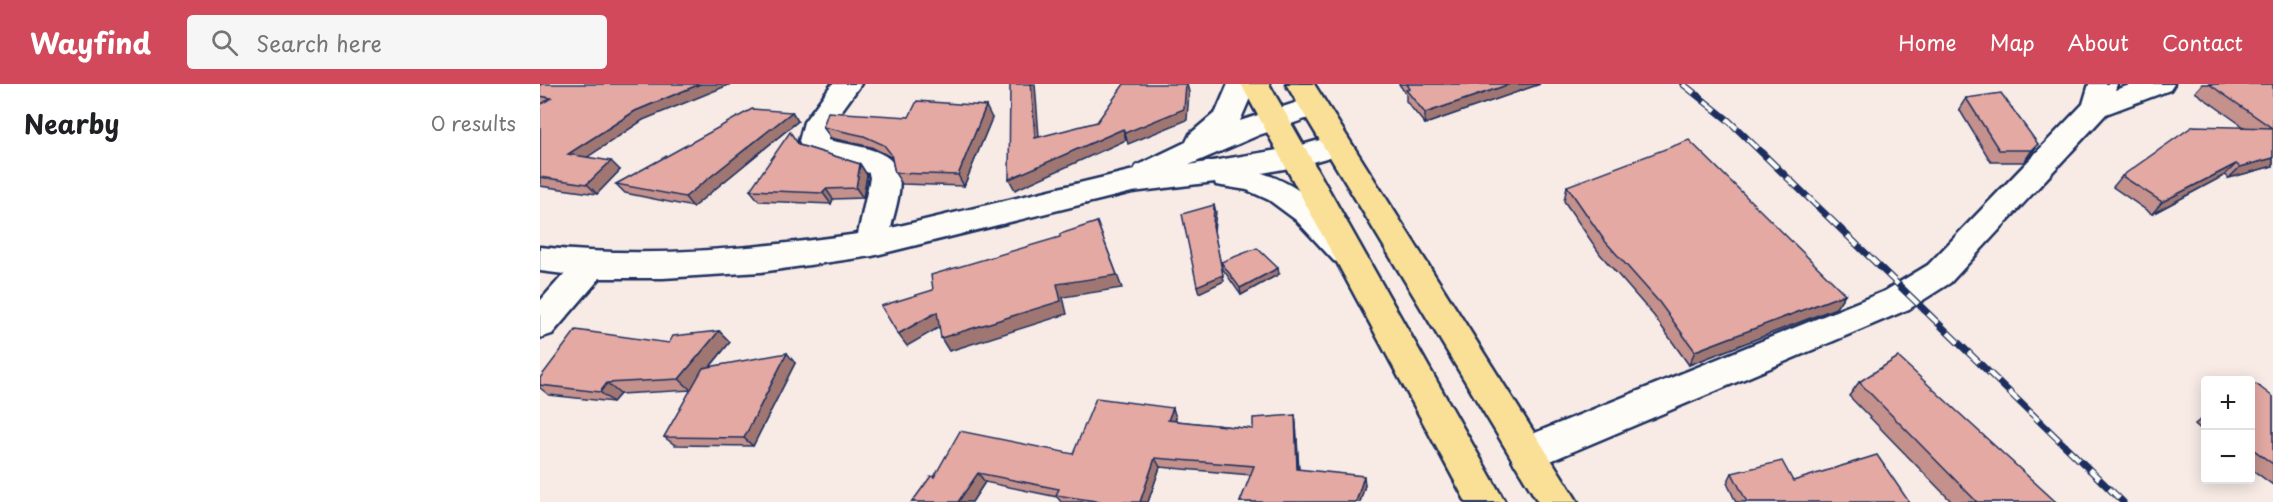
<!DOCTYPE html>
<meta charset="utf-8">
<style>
:root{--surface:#fff;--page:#f6f6f6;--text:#202124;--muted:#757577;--line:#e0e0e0;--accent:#d1495b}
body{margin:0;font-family:"Playpen Sans",sans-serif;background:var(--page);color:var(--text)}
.controls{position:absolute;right:18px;bottom:18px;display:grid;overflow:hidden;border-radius:6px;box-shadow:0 3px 15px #0003}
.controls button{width:54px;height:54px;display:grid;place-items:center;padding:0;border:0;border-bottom:2px solid var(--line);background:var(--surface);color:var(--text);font:30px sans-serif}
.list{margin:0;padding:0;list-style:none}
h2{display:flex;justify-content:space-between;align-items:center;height:78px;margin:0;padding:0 24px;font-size:26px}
h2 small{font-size:20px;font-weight:400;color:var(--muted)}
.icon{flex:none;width:33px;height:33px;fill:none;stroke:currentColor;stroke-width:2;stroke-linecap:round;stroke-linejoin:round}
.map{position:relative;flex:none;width:1733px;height:418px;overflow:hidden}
header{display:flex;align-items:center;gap:36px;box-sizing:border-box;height:84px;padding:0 30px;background:var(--accent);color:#fff}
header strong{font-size:28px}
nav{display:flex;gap:33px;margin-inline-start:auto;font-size:21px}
.search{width:420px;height:54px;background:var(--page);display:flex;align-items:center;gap:15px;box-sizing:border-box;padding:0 21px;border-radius:6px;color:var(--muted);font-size:22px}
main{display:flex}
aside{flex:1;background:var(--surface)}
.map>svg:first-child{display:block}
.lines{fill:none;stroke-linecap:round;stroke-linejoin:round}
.minor-casing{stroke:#1b2f5e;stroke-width:5}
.major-casing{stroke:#1b2f5e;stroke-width:5}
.minor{fill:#fdfcf7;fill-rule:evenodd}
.major{fill:#fadf96;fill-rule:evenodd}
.rail-casing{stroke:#1b2f5e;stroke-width:7}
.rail{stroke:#fdfcf7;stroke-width:4.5;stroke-dasharray:14;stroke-linecap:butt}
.wall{fill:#c4918c;stroke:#1b2f5e;stroke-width:1.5}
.shaded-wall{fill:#a07672;stroke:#1b2f5e;stroke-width:1.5}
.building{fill:#e4a9a3;stroke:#1b2f5e;stroke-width:1.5}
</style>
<header>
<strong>Wayfind</strong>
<div class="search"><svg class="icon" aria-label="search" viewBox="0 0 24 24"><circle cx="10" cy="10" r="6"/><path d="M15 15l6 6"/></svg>Search here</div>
<nav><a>Home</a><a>Map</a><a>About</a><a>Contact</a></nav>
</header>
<main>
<aside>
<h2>Nearby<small>0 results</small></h2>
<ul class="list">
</ul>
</aside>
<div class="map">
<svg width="1733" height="418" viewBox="0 0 1733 418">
<rect width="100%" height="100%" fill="#f8ebe6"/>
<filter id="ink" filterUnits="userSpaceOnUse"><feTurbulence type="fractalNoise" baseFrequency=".0167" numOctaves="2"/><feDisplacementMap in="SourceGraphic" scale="12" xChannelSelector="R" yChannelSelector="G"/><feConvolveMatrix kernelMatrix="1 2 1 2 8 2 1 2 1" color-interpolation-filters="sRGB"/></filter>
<g filter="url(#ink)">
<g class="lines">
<g class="minor-casing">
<g id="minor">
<path d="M292 0H321L292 40 288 56C311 62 355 63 359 92 362 107 354 129 351 144L594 86 596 82 646 58 650 50 676 28 688 0H716L700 37 773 13 783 15 787 22 783 29 719 51 649 81 755 63 797 51 807 54 811 61 807 68 755 83 722 89C762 101 788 130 816 159L821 168 816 177 805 180 794 177 756 136 729 116 707 106 676 101 675 98 592 108 332 172 221 188 123 194H60L12 250 0 254V217L24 190 0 187V163C107 175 212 165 318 150L330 94 329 89 267 70 259 57 264 38Z"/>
<polygon points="1549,0 1577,0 1575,6 1593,0 1634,0 1630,6 1566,30 1410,199 1369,225 1001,381 988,386 975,381 969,369 975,357 1345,207 1388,181 1543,20"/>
</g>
</g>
<g class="major-casing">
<g id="major">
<polygon points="701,0 729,0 965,418 926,418"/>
<polygon points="746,0 774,0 1038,418 998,418"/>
</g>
</g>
<use href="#minor" class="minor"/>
<use href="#major" class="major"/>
<g class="rail-casing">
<polyline id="rail" points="1143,0 1188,36 1583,418"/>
</g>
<use href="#rail" class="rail"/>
</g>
<g class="wall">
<polygon points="0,0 103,36 47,73 80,86 57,110 0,102"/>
<polygon points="859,0 1000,0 885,40 866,17 866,10"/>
<polygon points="1662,0 1733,0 1733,82 1689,94 1685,91 1612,130 1573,103 1582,92 1704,43 1655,8"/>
<polygon points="1426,14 1498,60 1490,72 1484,78 1451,78 1419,25"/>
<polygon points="252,28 258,37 153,123 85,109 76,100"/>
<polygon points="369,33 452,34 424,102 362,100 355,89 352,75 351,73 331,63 291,54 283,43"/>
<polygon points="259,61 320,80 327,91 323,114 293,115 291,120 219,117 210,106"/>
<polygon points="1027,102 1305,210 1296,224 1149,281 1114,232 1060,170 1024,117"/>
<polygon points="681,178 739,190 701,211 682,184"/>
<polygon points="179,247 190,258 170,283 255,279 213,362 135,361 124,353 151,306 80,310 73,318 9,311 0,304 0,294 129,259"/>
<polygon points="1319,298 1516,418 1412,418 1309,312"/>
<polygon points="1710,303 1733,313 1733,401 1710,384"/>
<polygon points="755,331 756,340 759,386 825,401 820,418 700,418 711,391 620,383 608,418 521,418 517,413 445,398 432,418 372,418 394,393 533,370 636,334 635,337 713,345"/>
<polygon points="1665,332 1665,349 1655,340"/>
<polygon points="1192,389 1253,397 1369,418 1196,418 1187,399"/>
</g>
<g class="shaded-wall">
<polygon points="160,0 191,0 103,36 37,80 28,70 95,27"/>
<polygon points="491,0 495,0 500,65 495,54"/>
<polygon points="646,0 647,0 649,8 647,36 588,60 585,49"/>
<polygon points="970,0 1000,0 885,40 885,29"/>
<polygon points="446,22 452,34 424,102 418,91"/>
<polygon points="252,28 258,37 153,123 145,113"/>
<polygon points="583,45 586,56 475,106 469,95"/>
<polygon points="1498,60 1490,72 1484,78 1492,66"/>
<polygon points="1733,74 1733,82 1689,94 1700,83"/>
<polygon points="71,77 80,86 57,110 47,100"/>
<polygon points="320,80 327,91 323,114 316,104"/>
<polygon points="1696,80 1685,91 1612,130 1622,118"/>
<polygon points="286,105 293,115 291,120 283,109"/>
<polygon points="674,121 676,128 674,148 684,197 659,209 657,202 673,142"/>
<polygon points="557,138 582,204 523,213 527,230 409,267 401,254 517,200"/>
<polygon points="738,184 739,190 701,211 700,204"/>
<polygon points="1305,210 1296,224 1149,281 1155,267"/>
<polygon points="397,228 405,240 367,262 358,250"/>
<polygon points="179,247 190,258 151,306 139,295"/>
<polygon points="247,269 255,279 213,362 204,354"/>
<polygon points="67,299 80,310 73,318 60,308"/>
<polygon points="633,324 636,334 632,346 628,336"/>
<polygon points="755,331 756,340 759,395 757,385"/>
<polygon points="615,374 620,383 608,418 600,418"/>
<polygon points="438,389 445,398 432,418 418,418"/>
<polygon points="824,392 825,401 820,418 816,418"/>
</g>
<g class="building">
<polygon points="0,0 160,0 95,27 28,70 71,77 47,100 0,93 0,21 11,14 0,12"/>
<polygon points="470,0 491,0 495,54 557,38 584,0 646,0 644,25 585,49 583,45 469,95"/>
<polygon points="867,0 970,0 885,29 866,6 870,5"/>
<polygon points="1669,0 1733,0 1733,74 1700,83 1696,80 1622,118 1582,92 1653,42 1732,44"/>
<polygon points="1461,9 1498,60 1492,66 1459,66 1426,14"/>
<polygon points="377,17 446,22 418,91 355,89 351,70 344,61 324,52 283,43 288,28 369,33"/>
<polygon points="212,25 252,28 145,113 76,100"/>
<polygon points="250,48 259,61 320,80 316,104 286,105 283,109 210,106"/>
<polygon points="1149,56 1305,210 1155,267 1119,218 1064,156 1027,102"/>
<polygon points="674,121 673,142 683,191 657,202 642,130"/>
<polygon points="557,138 577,191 517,200 521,217 401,254 397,228 358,250 341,222 393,206 391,191 520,153 520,150"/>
<polygon points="717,164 738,184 700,204 681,178"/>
<polygon points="36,246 129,259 133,252 179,247 139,295 67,299 60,308 0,301 0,294"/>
<polygon points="247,269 204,354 124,353 163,284"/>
<polygon points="1358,273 1516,418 1437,418 1319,298"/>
<polygon points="1716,300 1733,313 1733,380 1710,363 1710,303"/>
<polygon points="556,314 633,324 628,336 713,345 713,334 755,331 757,385 824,392 816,418 700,418 714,382 615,374 600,418 555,418 556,417 516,411 519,405 438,389 418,418 372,418 391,392 394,393 420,347 533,370"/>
<polygon points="1337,371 1369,418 1207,418 1192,389 1242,377 1253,397"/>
</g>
</g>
</svg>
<div class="controls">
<button>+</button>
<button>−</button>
</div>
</div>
</main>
